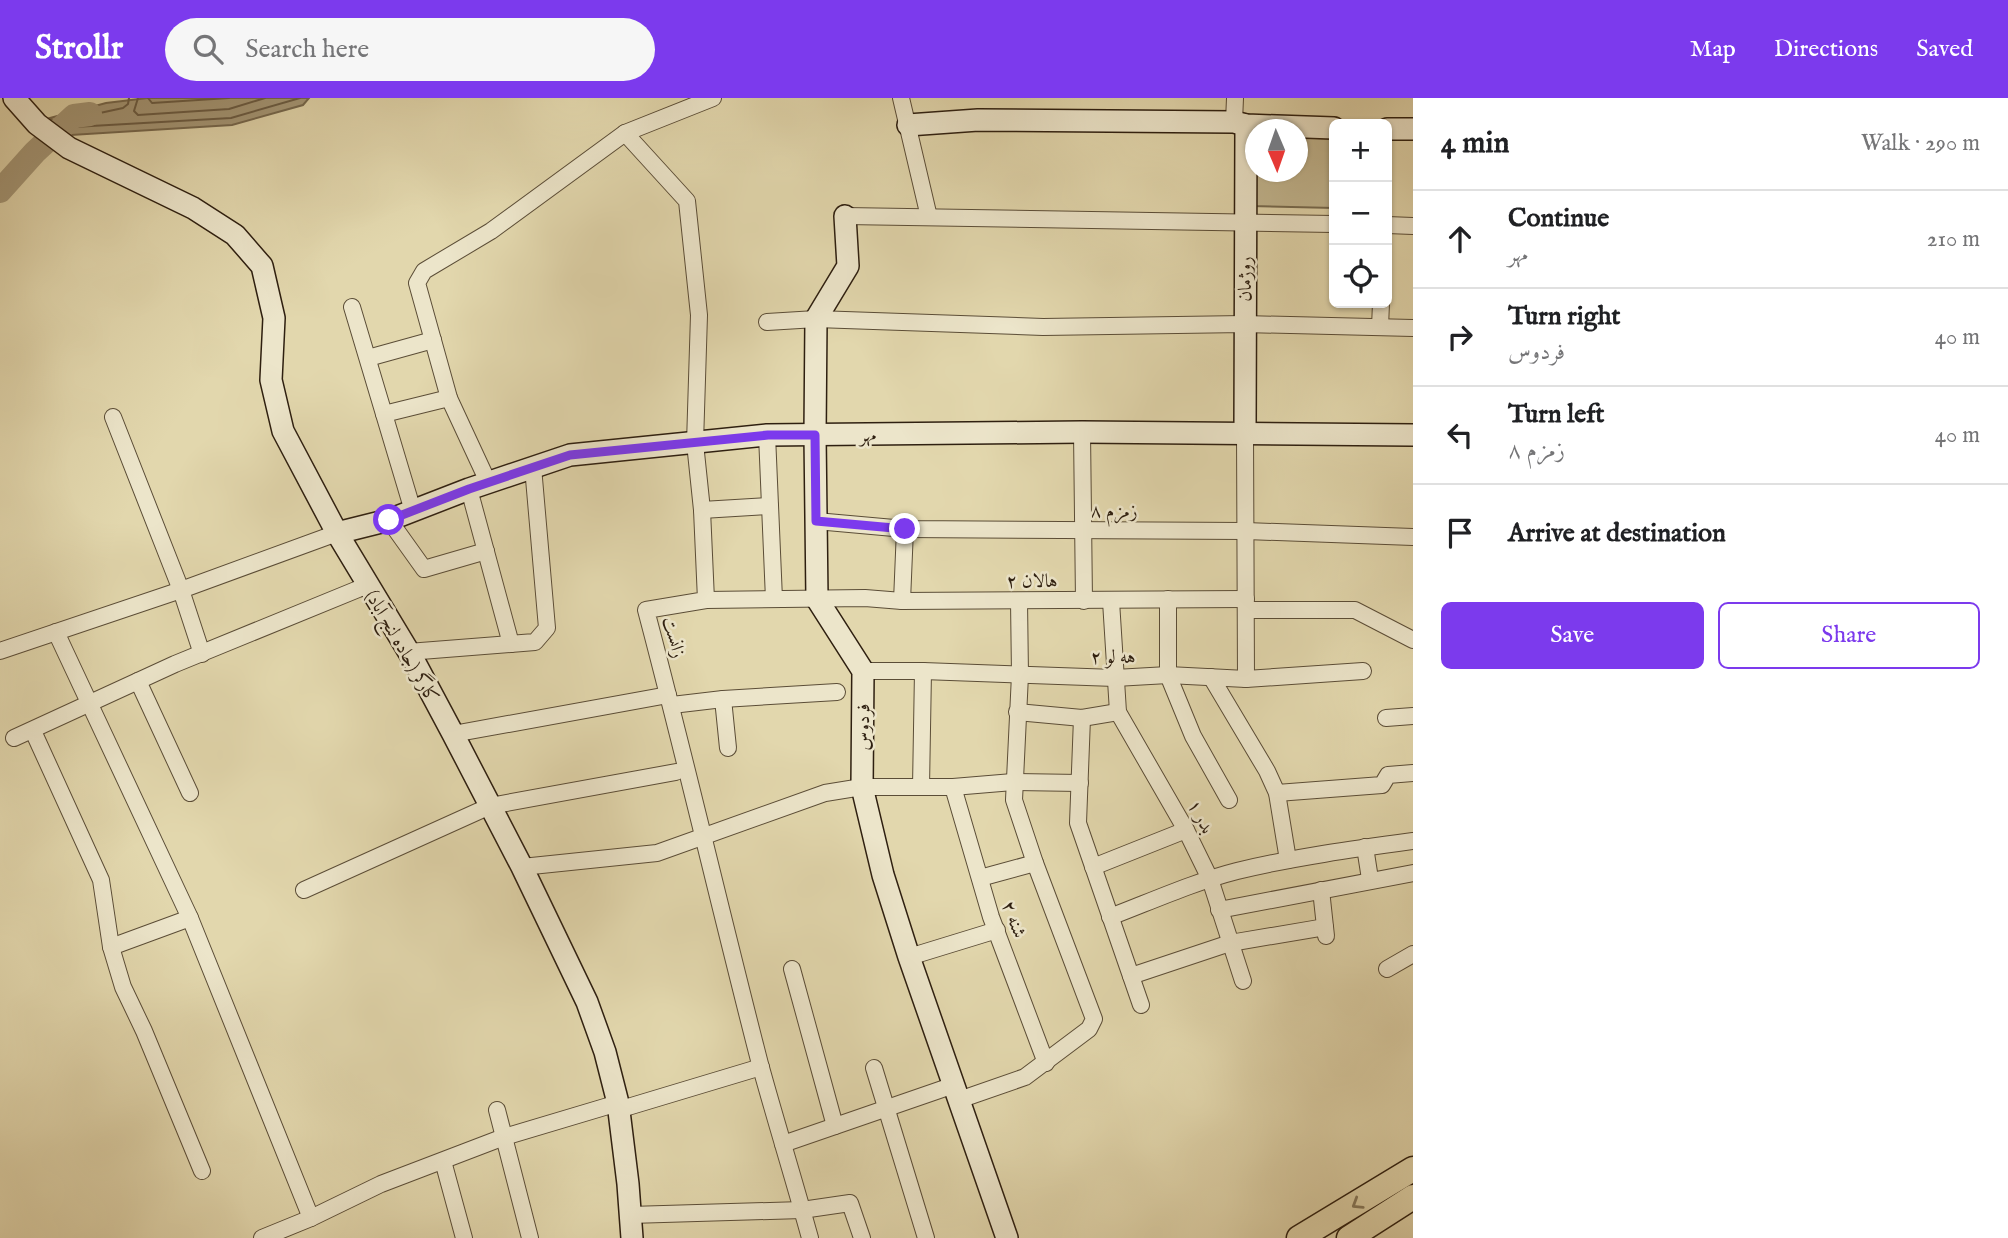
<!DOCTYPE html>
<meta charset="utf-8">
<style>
:root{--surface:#fff;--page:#f6f6f6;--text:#202124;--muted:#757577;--line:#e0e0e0;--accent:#7c3aed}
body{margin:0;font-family:"IM FELL English",Amiri,serif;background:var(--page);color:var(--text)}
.controls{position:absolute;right:21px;top:21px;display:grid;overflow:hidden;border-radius:10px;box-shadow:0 2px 5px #0004}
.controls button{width:63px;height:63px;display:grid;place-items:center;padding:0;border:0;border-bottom:2px solid var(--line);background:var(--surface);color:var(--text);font:35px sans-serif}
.compass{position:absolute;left:1245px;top:21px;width:63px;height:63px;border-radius:50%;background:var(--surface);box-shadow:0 2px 5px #0004;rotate:178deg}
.stop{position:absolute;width:21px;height:21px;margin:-16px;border:5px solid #7c3aed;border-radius:50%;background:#fff}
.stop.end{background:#7c3aed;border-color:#fff;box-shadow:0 2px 7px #0008}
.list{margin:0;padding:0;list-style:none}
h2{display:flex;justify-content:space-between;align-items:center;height:91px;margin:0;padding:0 28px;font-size:30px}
h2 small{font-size:23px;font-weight:400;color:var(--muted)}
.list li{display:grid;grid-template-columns:46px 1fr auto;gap:21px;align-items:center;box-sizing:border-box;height:98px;padding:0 28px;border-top:2px solid var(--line)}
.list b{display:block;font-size:26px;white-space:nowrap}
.list p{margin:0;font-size:23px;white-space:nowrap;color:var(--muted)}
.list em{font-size:23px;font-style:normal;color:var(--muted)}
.actions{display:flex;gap:14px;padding:21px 28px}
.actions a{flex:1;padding:16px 0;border:2px solid var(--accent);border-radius:10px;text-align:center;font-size:24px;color:var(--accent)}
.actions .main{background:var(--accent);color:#fff}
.icon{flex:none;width:38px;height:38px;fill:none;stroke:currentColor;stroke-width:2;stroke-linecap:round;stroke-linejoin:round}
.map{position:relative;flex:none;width:1413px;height:1140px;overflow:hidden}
header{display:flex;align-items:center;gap:42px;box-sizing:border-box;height:98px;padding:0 35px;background:var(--accent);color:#fff}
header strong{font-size:33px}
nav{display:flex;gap:38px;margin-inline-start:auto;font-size:24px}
.search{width:490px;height:63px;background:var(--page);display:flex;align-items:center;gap:18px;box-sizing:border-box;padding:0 24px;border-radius:38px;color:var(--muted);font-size:26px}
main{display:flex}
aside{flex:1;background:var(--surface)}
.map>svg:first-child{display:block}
.green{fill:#c3b892;stroke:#786c51;stroke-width:2}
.water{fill:#a59878;stroke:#75684e;stroke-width:2}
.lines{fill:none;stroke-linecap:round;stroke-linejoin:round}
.shore{stroke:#6a5c44;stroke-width:2}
.river{stroke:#a59878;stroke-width:24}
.street-casing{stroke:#5b4d37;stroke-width:18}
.secondary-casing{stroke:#2e1f10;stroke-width:24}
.primary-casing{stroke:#2e1f10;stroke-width:27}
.street{stroke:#ece5ca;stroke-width:16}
.secondary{stroke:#ece5ca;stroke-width:21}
.primary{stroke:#e2d7ad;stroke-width:24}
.oneway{stroke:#887b5e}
.route{stroke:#7c3aed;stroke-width:9}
.labels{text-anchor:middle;stroke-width:5;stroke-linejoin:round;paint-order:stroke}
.street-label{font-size:19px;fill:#2e1f10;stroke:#ece5ca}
</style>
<header>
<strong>Strollr</strong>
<div class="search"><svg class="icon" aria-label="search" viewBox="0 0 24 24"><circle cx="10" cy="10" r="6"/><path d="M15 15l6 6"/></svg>Search here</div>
<nav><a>Map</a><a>Directions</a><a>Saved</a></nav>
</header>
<main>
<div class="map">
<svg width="1413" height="1140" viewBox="0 0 1413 1140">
<rect width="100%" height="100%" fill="#e2d7ad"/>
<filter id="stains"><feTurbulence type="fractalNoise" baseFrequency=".00286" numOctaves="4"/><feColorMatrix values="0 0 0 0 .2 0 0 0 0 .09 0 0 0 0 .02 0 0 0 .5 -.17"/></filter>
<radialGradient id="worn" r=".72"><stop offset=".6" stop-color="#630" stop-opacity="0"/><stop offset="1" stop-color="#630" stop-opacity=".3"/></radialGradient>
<polygon class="green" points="1298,39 1334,41 1334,110 1251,108 1255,74 1297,74"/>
<polygon class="water" points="148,0 309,0 303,7 232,27 71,37 50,20 106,5"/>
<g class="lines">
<g class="shore">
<polyline points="129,0 128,6 123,10 72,21 69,26 74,29 231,20 300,0"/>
<polyline points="138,0 134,13 138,17 229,11 265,0"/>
<polyline points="148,0 152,5 229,0"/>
</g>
<polyline class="river" points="0,93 35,54 74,18 90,16"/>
<g class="street-casing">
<g id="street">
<polyline points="901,0 929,119"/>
<polyline points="1234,24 1235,0"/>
<path d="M625 35 687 103 699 217 695 345 702 412 706 502 646 512C686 663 721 815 760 966 776 1024 794 1082 810 1140"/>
<polyline points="845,118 1334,126"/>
<polyline points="1387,127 1413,128"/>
<polyline points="352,209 413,413"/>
<polyline points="767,224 816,221 1043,229 1244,226 1413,230"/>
<polyline points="1380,229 1381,205"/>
<polyline points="368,260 433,242"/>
<polyline points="384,316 449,300"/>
<polyline points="113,319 181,492 202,556"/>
<polyline points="1082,334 1084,503"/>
<polyline points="1245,335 1246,581"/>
<polyline points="767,337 774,501"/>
<polyline points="488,384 449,300 417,185 424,173 491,133 625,35 713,0"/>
<polyline points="469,391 511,546"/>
<polyline points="702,412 770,408"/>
<polyline points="389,422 424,471 486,453"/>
<polyline points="816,423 905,431 1246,433 1413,439"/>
<polyline points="1168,501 1168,577 1193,638 1229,702"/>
<polyline points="706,502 865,500 902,503 1246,501"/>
<polyline points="902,503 905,431"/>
<polyline points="1111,503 1118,614 1186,732 1210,781 1243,883"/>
<polyline points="1246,512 1355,512 1413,542"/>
<polyline points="56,534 190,820 311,1120"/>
<polyline points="0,553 181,492 337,435"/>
<polyline points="408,554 535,544 547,530 533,369"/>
<polyline points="863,573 923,573 1115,580 1168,577 1246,581 1363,573"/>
<polyline points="1211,579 1267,673 1277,695 1288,762"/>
<polyline points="138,583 190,695"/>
<polyline points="723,601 728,650"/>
<polyline points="672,607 723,601 837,594"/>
<polyline points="1017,614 1082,620 1118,614"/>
<polyline points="1082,620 1078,725 1141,907"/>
<polyline points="1386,620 1413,618"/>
<polyline points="33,633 101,782 111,849 123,889 144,933 202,1073"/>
<polyline points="453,636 668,597"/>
<polyline points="14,640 175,566 368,487"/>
<polyline points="921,689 923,573"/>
<polyline points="953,689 991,819 1046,965"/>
<polyline points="1277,695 1382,687 1388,677 1413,675"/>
<polyline points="1365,749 1370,781"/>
<polyline points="522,769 657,755 825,695 862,689 953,689 1013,684 1080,685"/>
<polyline points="1093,769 1186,732"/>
<polyline points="980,780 1035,765"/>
<polyline points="304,792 490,708 676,674"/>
<polyline points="1321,792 1326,838"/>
<polyline points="1219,812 1413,775"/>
<path d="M1110 819C1152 803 1194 784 1237 773 1295 759 1354 751 1413 743"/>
<polyline points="111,849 190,820"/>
<polyline points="909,859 997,832"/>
<polyline points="792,871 835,1028"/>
<polyline points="1387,871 1413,856"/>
<polyline points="1131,878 1230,845 1325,829"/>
<polyline points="874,970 926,1140"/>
<polyline points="959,1002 1025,979 1089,931 1094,921 1035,765 1014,702 1020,577 1019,503"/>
<polyline points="497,1012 530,1140"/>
<polyline points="618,1012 761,969"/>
<polyline points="783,1046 954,987"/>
<polyline points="443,1063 464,1140"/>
<polyline points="630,1117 802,1112 850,1105 862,1140"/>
<polyline points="262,1140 311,1120 381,1086 504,1039 618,1005"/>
</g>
</g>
<g class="secondary-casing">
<g id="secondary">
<polyline points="14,0 37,26 69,50 193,110 235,137 262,168 274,220 271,282 283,333 337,435 413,561 453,636 522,769 587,904 605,954 618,1005 628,1086 632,1140"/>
<polyline points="908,27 978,22 1234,24 1246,27 1334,30"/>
<polyline points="1387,31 1413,31"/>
<polyline points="845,118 848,168 816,221 815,337 817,501 863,573 862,689 883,777 909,859 1007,1140"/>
<polyline points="1245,335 1246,27"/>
<polyline points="337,435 389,422 469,391 570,357 767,337 1082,334 1413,337"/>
</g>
</g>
<g class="primary-casing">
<g id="primary">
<polyline points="1299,1140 1413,1071"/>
<polyline points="1349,1140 1413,1099"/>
</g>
</g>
<use href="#street" class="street"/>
<use href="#secondary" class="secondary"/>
<use href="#primary" class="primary"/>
</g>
<defs><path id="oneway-chevron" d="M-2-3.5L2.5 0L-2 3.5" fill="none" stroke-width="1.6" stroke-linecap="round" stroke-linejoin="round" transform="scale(1.75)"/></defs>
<use class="oneway" href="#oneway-chevron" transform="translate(1357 1106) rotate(148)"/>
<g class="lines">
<polyline class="route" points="389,422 469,391 570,357 768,337 815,337 816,423 905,431"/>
</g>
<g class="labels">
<g class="street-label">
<text transform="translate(1244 181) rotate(-90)" y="7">روژمان</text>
<text transform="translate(868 336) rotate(-1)" y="7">مهر</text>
<text x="1114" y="419">زمزم ۸</text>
<text x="1032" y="489">هالان ۲</text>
<text transform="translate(675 539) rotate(75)" y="7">زانست</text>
<text transform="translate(403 548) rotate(60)" y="7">کارگر (جاده لنج آباد)</text>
<text x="1113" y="565">هه لو ۲</text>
<text transform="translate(862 629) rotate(-89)" y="7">فردوس</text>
<text transform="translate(1202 718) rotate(62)" y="7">بدر ۱</text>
<text transform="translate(1015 821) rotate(70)" y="7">شنه ۲</text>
</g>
</g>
<rect width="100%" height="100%" filter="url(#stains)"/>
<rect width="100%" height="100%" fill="url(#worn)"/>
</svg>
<div class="controls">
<button>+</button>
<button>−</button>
<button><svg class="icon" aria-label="locate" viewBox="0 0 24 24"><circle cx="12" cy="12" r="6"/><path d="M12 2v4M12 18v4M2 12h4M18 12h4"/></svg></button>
</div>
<svg class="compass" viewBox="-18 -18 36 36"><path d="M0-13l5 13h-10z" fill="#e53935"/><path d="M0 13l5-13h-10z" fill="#757577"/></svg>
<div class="stop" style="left:389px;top:422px"></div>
<div class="stop end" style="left:905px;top:431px"></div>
</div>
<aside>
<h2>4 min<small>Walk · 290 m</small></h2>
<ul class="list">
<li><svg class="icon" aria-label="ahead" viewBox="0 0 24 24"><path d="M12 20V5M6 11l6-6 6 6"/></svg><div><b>Continue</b><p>مهر</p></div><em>210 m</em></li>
<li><svg class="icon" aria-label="right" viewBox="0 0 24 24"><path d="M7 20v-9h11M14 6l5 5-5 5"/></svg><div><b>Turn right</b><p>فردوس</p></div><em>40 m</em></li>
<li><svg class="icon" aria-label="left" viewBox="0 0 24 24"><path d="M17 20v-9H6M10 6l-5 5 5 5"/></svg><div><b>Turn left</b><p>زمزم ۸</p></div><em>40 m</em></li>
<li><svg class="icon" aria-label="arrive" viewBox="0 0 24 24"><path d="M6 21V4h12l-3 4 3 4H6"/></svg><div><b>Arrive at destination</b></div></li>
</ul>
<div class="actions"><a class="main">Save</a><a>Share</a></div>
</aside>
</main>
